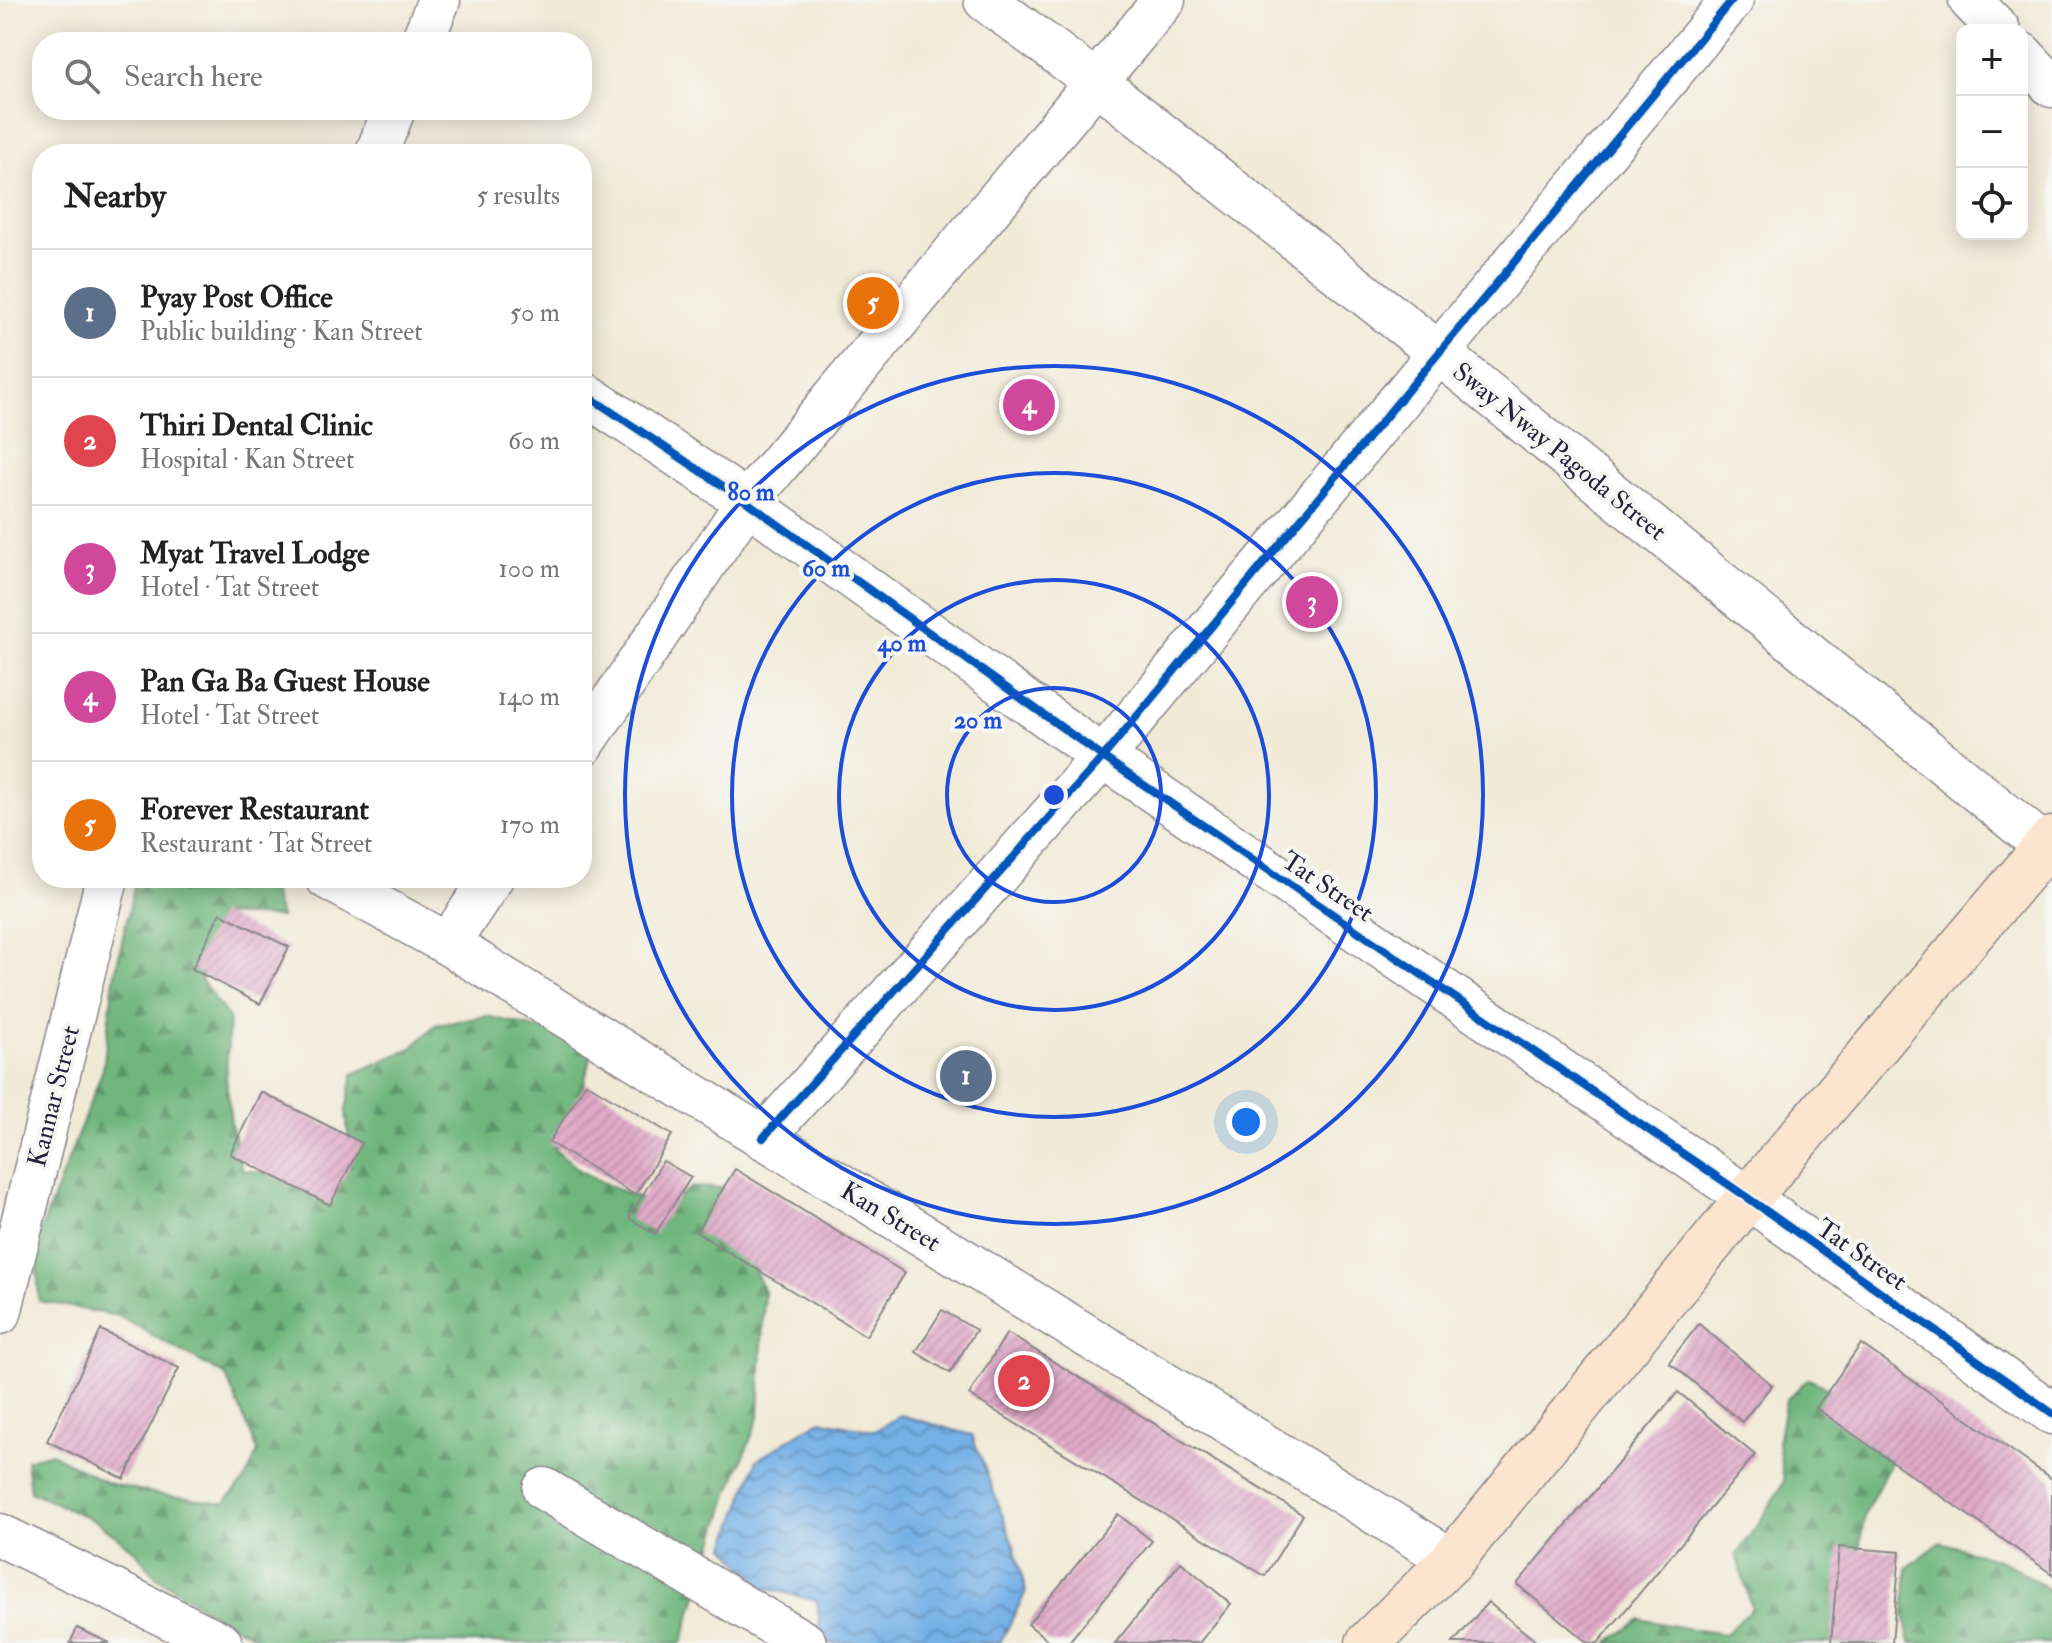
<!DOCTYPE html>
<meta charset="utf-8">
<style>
:root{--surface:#fff;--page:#f6f6f6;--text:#222;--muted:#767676;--line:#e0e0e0;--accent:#7c3aed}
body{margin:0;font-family:"IM FELL Double Pica",serif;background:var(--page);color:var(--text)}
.controls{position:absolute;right:24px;top:24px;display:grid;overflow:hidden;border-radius:16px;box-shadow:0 4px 20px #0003}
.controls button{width:72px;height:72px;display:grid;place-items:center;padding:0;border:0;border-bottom:2px solid var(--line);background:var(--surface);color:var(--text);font:40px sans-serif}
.you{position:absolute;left:1246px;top:1122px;width:28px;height:28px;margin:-20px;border:6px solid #fff;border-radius:50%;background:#1a73e8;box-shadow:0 0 0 12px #1a73e833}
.badge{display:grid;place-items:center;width:52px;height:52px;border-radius:50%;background:var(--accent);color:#fff;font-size:26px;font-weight:700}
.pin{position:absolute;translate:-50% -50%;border:4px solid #fff;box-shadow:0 2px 8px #0006}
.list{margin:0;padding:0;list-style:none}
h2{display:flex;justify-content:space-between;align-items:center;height:104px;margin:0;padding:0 32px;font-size:34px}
h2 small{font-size:26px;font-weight:400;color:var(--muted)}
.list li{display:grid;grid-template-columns:52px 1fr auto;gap:24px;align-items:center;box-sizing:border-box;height:128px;padding:0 32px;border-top:2px solid var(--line)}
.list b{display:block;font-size:30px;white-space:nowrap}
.list p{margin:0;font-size:26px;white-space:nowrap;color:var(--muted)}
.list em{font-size:26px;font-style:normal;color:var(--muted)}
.icon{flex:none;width:44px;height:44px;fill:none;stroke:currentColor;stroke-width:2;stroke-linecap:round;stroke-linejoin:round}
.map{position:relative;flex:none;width:2052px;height:1643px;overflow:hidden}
.search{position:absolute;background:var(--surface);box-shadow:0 4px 20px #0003;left:32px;top:32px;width:560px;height:88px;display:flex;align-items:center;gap:20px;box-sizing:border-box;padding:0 28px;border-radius:32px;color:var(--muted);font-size:30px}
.panel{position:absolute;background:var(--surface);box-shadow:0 4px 20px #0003;left:32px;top:144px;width:560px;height:744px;border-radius:32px}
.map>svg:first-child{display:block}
.forest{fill:url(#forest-firs);stroke:#486c5c;stroke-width:2}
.water{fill:url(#water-waves);stroke:#4b6990;stroke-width:2}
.building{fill:url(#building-hatch)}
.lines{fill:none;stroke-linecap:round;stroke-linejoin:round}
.street-casing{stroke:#8a8689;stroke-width:45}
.secondary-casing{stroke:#8a8689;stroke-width:47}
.street{stroke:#fff;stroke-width:42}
.secondary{stroke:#fce5cf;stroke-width:44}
.cycleway-casing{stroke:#f6f6f2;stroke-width:13}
.cycleway{stroke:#0057b8;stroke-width:8}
.ring{fill:none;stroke:#1d4ed8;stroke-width:4}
.labels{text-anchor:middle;stroke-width:8;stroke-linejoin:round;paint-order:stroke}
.street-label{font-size:26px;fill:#22223b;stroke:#f6f6f2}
.centre{fill:#1d4ed8;stroke:#f6f6f2;stroke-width:4}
.ring-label{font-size:24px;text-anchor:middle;font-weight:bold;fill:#1d4ed8;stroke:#f6f6f2;stroke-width:8;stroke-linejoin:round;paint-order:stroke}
</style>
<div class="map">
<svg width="2052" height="1643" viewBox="0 0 2052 1643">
<defs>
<pattern id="forest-firs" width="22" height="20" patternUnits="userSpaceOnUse" patternTransform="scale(2)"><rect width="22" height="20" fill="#6fb67d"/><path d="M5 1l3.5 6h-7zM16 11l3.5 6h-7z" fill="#5b9468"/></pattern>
<pattern id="water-waves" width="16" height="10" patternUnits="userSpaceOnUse" patternTransform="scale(2)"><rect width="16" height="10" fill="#74b0e6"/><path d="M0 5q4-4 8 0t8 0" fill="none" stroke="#5f8fbc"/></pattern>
<pattern id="building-hatch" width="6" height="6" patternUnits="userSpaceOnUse" patternTransform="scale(2)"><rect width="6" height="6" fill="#dfaac7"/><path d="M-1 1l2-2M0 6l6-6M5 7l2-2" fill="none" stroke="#bf92ac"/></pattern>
</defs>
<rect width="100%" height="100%" fill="#f6f6f2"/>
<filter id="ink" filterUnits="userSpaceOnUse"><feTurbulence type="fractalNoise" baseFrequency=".0125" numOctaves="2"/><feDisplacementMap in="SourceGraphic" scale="16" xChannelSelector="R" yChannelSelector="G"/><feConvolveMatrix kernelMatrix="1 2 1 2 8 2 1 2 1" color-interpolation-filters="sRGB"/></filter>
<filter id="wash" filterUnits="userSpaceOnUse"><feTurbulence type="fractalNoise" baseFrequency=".006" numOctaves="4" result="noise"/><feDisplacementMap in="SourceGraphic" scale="32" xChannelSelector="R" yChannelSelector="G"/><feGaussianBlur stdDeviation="1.8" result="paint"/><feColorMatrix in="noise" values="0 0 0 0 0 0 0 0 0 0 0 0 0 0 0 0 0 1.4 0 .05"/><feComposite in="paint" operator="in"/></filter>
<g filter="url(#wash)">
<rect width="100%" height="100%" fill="#f1ead7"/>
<g class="forest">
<polygon points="136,878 268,878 280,917 219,915 201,980 229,1018 226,1078 231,1124 242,1170 298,1177 351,1167 346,1111 353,1074 412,1048 435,1025 487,1016 551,1032 591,1054 581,1097 554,1148 582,1172 612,1187 663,1208 692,1187 724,1188 731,1211 764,1292 759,1417 730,1491 682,1643 267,1643 222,1620 155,1576 135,1551 97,1522 30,1491 26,1460 51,1453 107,1483 157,1494 224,1503 245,1480 258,1451 226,1376 118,1316 39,1301 36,1243 103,1069 114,978"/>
<polygon points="1808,1379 1849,1397 1894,1456 1865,1513 1858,1555 1883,1643 1608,1643 1641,1619 1679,1627 1725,1634 1752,1608 1736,1555 1763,1517 1784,1482 1778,1442 1786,1400"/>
<polygon points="1941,1542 2010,1564 2049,1590 2052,1598 2052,1643 1910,1643 1904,1615 1907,1568"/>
</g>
<polygon class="water" points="900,1415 972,1435 1014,1546 1026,1592 1001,1641 998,1643 822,1643 817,1601 761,1587 726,1546 757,1460 820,1420 875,1431"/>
<g id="blocks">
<g class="building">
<polygon points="220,913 289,947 260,1004 192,969"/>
<polygon points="586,1083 672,1135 635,1195 549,1142"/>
<polygon points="261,1092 362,1143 330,1205 230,1154"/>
<polygon points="663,1161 691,1177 655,1234 629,1218"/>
<polygon points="735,1169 905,1273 866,1336 696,1232"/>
<polygon points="942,1310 976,1330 950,1373 916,1352"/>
<polygon points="1699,1324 1772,1385 1742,1422 1669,1362"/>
<polygon points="101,1330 179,1368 124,1479 47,1441"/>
<polygon points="1007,1333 1303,1515 1265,1576 969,1395"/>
<polygon points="1861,1344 2052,1479 2052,1574 1816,1408"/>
<polygon points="1678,1392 1755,1455 1598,1643 1588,1643 1517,1584"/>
<polygon points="1118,1514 1152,1541 1068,1643 1051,1643 1028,1624"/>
<polygon points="1839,1547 1900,1552 1892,1643 1831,1643"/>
<polygon points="1181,1562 1231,1604 1199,1643 1115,1643"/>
<polygon points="1488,1602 1538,1643 1453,1643"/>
<polygon points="77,1628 110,1643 70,1643"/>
</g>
</g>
</g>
<g filter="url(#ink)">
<use href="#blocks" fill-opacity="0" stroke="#8a8689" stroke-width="2"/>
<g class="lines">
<g class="street-casing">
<g id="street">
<polyline points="985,0 1096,82 1439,353 2052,852"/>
<polyline points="1970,0 1999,30"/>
<polyline points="422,42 439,0"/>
<polyline points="2022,54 2052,86"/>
<polyline points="376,154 394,110"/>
<polyline points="582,392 747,502 1103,757 1748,1198 2052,1413"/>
<polyline points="582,746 747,502 1164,0"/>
<polyline points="327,878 448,944 1452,1560"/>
<polyline points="448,944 492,878"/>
<polyline points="763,1138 1103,757 1732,0"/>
<polyline points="0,1313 107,878"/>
<polyline points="544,1489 805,1643"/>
<polyline points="0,1535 221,1643"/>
</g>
</g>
<g class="secondary-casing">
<polyline id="secondary" points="1368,1643 1452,1560 1748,1198 2052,839"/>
</g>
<use href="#street" class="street"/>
<use href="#secondary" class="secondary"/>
<g class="cycleway-casing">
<g id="cycleway">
<polyline points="582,392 747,502 1103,757 1748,1198 2052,1413"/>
<polyline points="763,1138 1103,757 1732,0"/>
</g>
</g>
<use href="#cycleway" class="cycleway"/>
</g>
</g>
<g class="ring">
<circle cx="1054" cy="795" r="107"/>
<circle cx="1054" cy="795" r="215"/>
<circle cx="1054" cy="795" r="322"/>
<circle cx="1054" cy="795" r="429"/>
</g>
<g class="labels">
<g class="street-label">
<text transform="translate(1560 451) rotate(39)" y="9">Sway Nway Pagoda Street</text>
<text transform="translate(1328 886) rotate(34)" y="9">Tat Street</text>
<text transform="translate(53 1096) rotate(-76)" y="9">Kannar Street</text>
<text transform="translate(891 1216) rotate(31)" y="9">Kan Street</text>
<text transform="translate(1862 1254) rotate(35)" y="9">Tat Street</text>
</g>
</g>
<circle cx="1054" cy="795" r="12" class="centre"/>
<g class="ring-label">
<text x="751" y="500">80 m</text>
<text x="826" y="576">60 m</text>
<text x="902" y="651">40 m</text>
<text x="978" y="728">20 m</text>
</g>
</svg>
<div class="controls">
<button>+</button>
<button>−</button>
<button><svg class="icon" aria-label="locate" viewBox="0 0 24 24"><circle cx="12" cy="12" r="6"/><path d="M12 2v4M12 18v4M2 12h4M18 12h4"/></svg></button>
</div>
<div class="you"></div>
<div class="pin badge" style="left:966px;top:1076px;background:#5c6f8a">1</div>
<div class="pin badge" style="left:1024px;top:1381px;background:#e0444e">2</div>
<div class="pin badge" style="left:1312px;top:602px;background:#d1479c">3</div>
<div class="pin badge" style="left:1029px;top:405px;background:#d1479c">4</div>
<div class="pin badge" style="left:873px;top:303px;background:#e8710a">5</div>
<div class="search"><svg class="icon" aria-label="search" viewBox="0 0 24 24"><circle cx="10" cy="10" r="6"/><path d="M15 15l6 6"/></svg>Search here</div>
<section class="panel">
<h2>Nearby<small>5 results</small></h2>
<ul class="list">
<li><span class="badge" style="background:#5c6f8a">1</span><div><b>Pyay Post Office</b><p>Public building · Kan Street</p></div><em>50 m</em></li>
<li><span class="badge" style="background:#e0444e">2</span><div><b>Thiri Dental Clinic</b><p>Hospital · Kan Street</p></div><em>60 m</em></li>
<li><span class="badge" style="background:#d1479c">3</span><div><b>Myat Travel Lodge</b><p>Hotel · Tat Street</p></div><em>100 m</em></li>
<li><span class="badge" style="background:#d1479c">4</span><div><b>Pan Ga Ba Guest House</b><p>Hotel · Tat Street</p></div><em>140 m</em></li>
<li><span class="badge" style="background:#e8710a">5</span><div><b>Forever Restaurant</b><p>Restaurant · Tat Street</p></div><em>170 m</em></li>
</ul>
</section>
</div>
